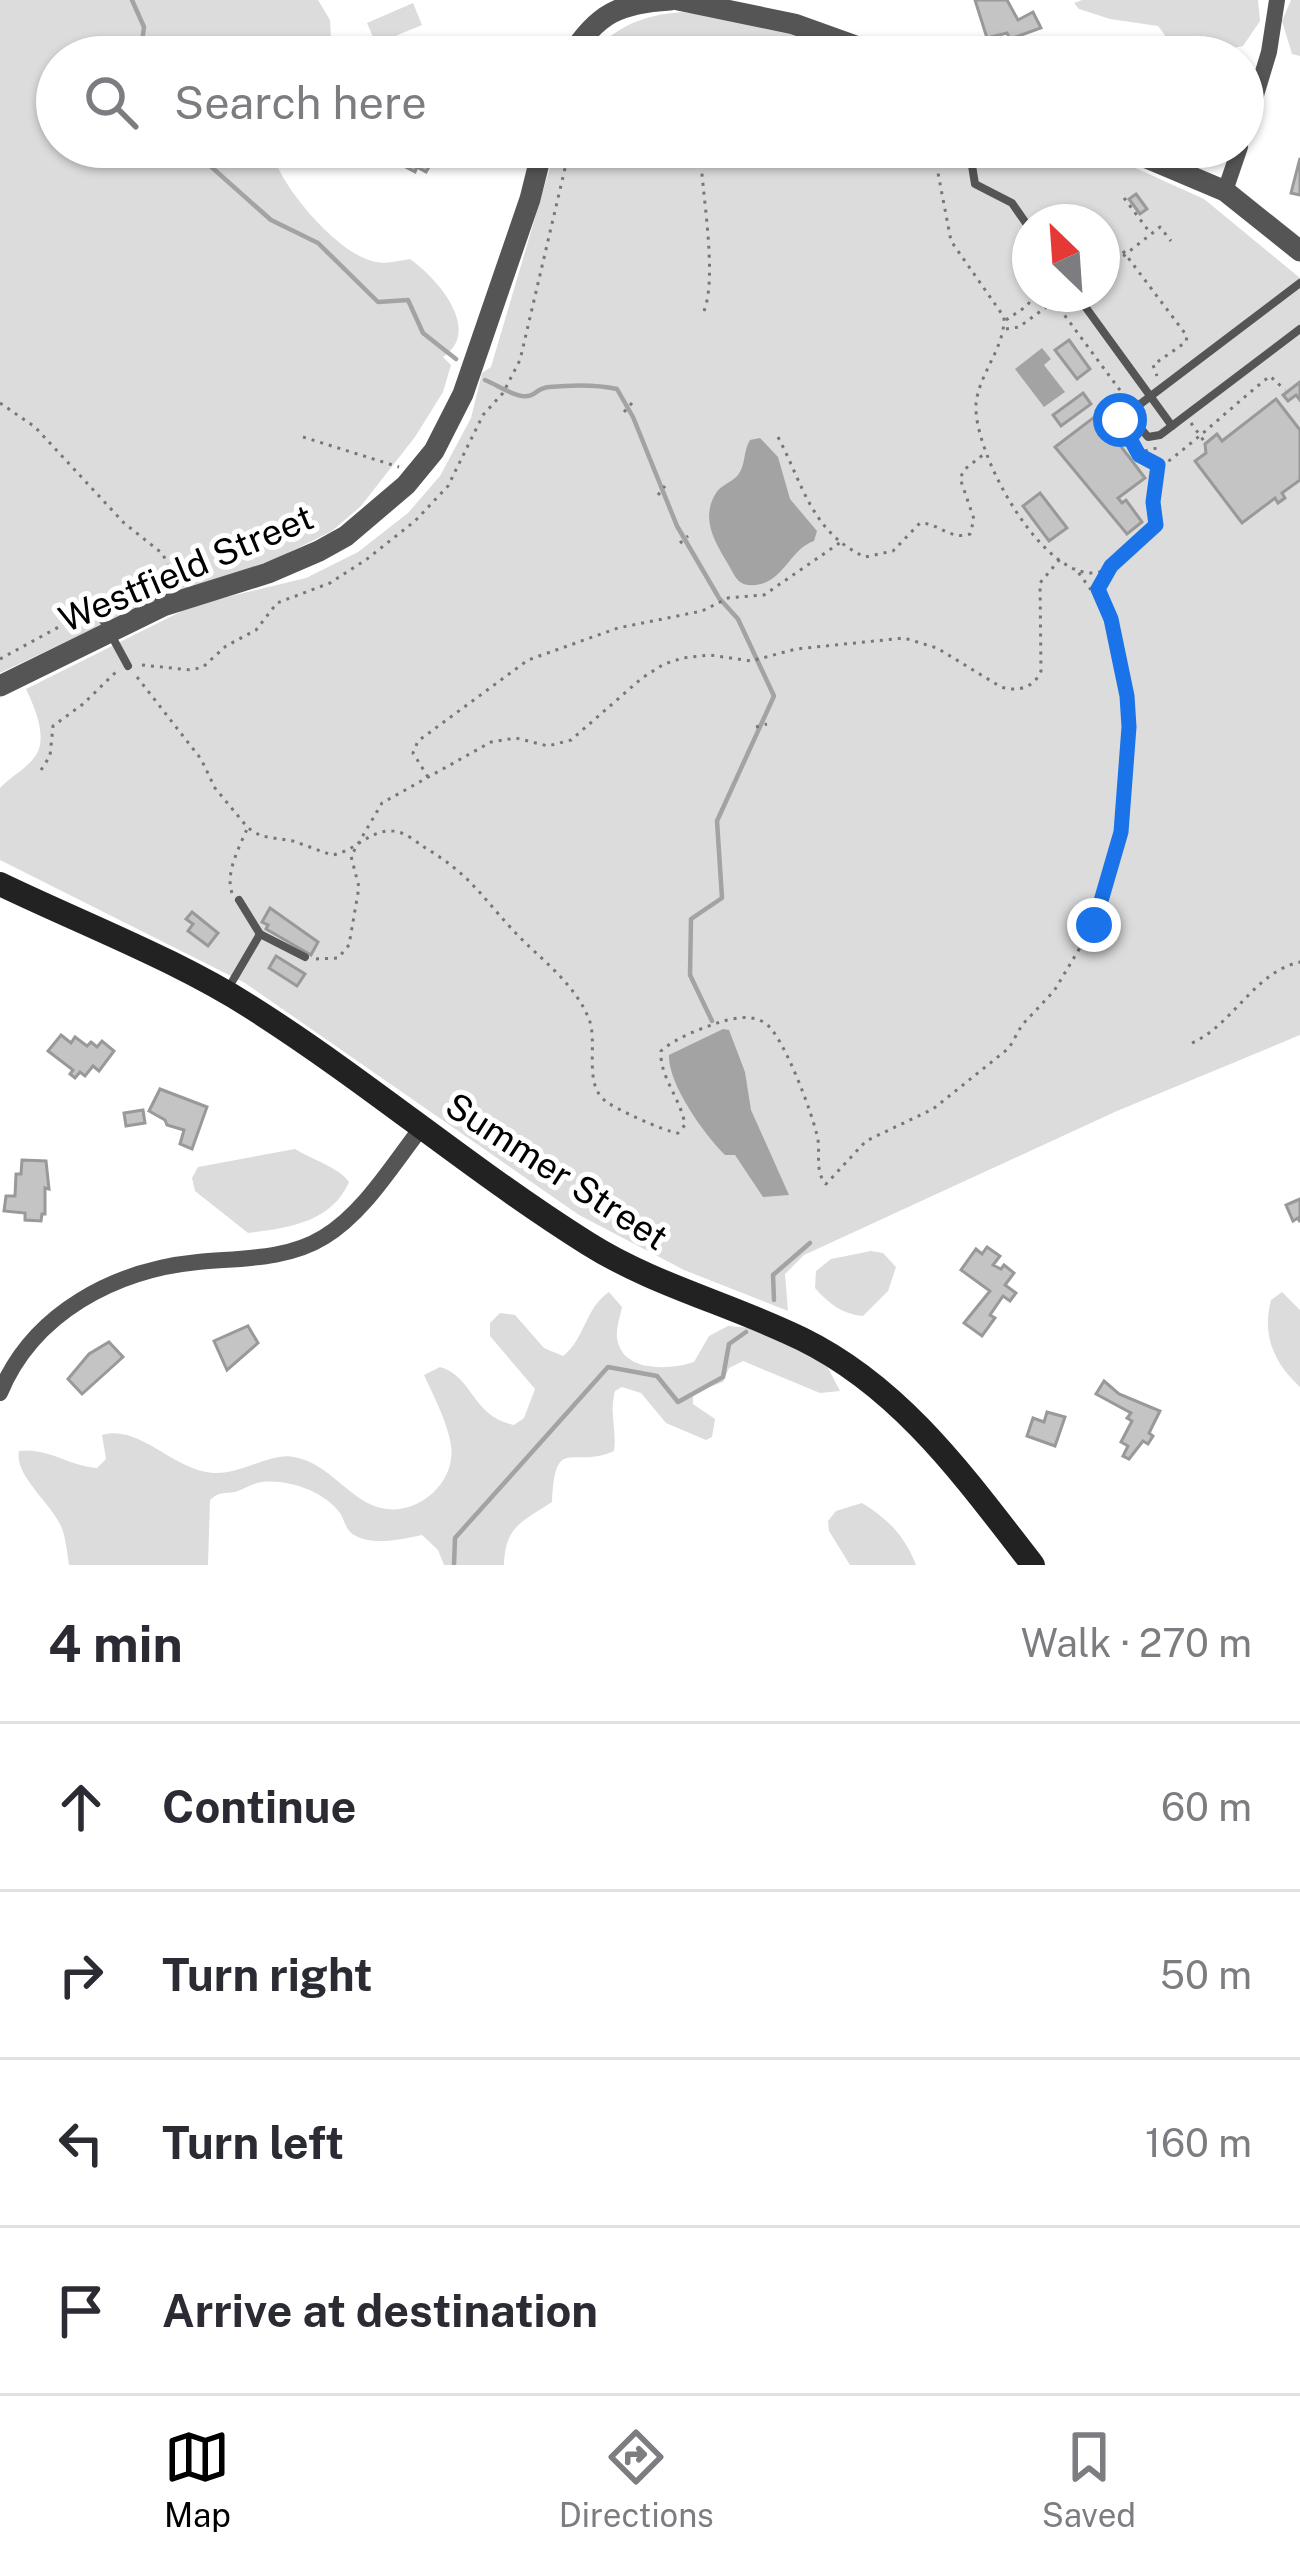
<!DOCTYPE html>
<meta charset="utf-8">
<style>
:root{--surface:#fff;--page:#f7f7f7;--text:#2b2b33;--muted:#7c7c81;--line:#e1e1e2;--accent:#000}
body{margin:0;font-family:"Public Sans",sans-serif;background:var(--page);color:var(--text)}
.compass{position:absolute;left:1012px;top:204px;width:108px;height:108px;border-radius:50%;background:var(--surface);box-shadow:0 3px 9px #0004;rotate:335deg}
.stop{position:absolute;width:36px;height:36px;margin:-27px;border:9px solid #1a73e8;border-radius:50%;background:#fff}
.stop.end{background:#1a73e8;border-color:#fff;box-shadow:0 3px 12px #0008}
.list{margin:0;padding:0;list-style:none}
h2{display:flex;justify-content:space-between;align-items:center;height:156px;margin:0;padding:0 48px;font-size:51px}
h2 small{font-size:39px;font-weight:400;color:var(--muted)}
.list li{display:grid;grid-template-columns:78px 1fr auto;gap:36px;align-items:center;box-sizing:border-box;height:168px;padding:0 48px;border-top:3px solid var(--line)}
.list b{display:block;font-size:45px;white-space:nowrap}
.list em{font-size:39px;font-style:normal;color:var(--muted)}
.icon{flex:none;width:66px;height:66px;fill:none;stroke:currentColor;stroke-width:2;stroke-linecap:round;stroke-linejoin:round}
.map{position:relative;flex:none;width:1300px;height:1565px;overflow:hidden}
.search{position:absolute;background:var(--surface);box-shadow:0 3px 9px #0004;left:36px;right:36px;top:36px;height:132px;display:flex;align-items:center;gap:30px;box-sizing:border-box;padding:0 42px;border-radius:66px;color:var(--muted);font-size:45px}
.sheet{height:828px;background:var(--surface)}
nav{display:flex;justify-content:space-around;align-items:center;box-sizing:border-box;height:168px;border-top:3px solid var(--line);background:var(--surface);font-size:33px;color:var(--muted)}
nav a{display:grid;justify-items:center;gap:6px}
nav .on{color:var(--accent)}
.map>svg:first-child{display:block}
.green{fill:#dcdcdc;fill-rule:evenodd}
.water{fill:#a3a3a3}
.lines{fill:none;stroke-linecap:round;stroke-linejoin:round}
.stream{stroke:#a3a3a3;stroke-width:4.5}
.building{fill:#c4c4c4;stroke:#999;stroke-width:3}
.path{stroke:#777;stroke-width:3;stroke-dasharray:3 6;stroke-linecap:butt}
.service{stroke:#555;stroke-width:8}
.minor{stroke:#555;stroke-width:16}
.tertiary{stroke:#555;stroke-width:21}
.secondary{stroke:#222;stroke-width:24}
.route{stroke:#1a73e8;stroke-width:15}
.labels{text-anchor:middle;stroke-width:10;stroke-linejoin:round;paint-order:stroke}
.street-label{font-size:36px;fill:#000;stroke:#fff}
</style>
<div class="map">
<svg width="1300" height="1565" viewBox="0 0 1300 1565">
<rect width="100%" height="100%" fill="#fff"/>
<g class="green">
<path d="M0 0H318L330 20 332 57H57V147H271C276 182 336 252 372 261 385 265 397 261 410 259 437 278 483 330 443 357L451 365 443 392 415 437 361 506 332 531 278 558 144 605 0 673Z"/>
<polygon points="1082,0 1258,0 1260,21 1243,46 1228,49 1209,43 1184,54 1175,49 1158,26 1110,19 1079,9 1074,3"/>
<polygon points="1291,0 1300,0 1300,56 1292,54 1282,21"/>
<polygon points="413,3 422,25 376,44 367,23"/>
<path d="M682 12 756 22 864 57H590C614 26 644 15 682 12Z"/>
<path d="M556 147H1089L1204 199 1300 278V1035L1117 1111 804 1255 785 1274 788 1311 684 1270 579 1215 245 983 0 860V788C10 777 29 767 36 755 48 737 34 706 26 689L194 605 306 578 358 552 408 513 440 476 471 418 482 373 491 367ZM1030 222H1102V294H1030Z"/>
<path d="M295 1149C311 1159 340 1168 349 1182 331 1223 287 1228 248 1233L195 1191 192 1178 198 1167Z"/>
<path d="M871 1251 883 1253 896 1267 888 1291 863 1316C842 1314 829 1304 815 1288L816 1271 831 1259Z"/>
<path d="M609 1292 622 1307C620 1316 616 1329 617 1338 622 1373 670 1370 694 1362L709 1336 728 1326 763 1329 827 1366 840 1391 820 1393 743 1361 729 1368 723 1382 693 1393V1404L715 1419 712 1437 706 1440 666 1423 641 1393 622 1387 615 1391C609 1414 617 1429 614 1451 572 1470 555 1433 552 1502 522 1522 505 1526 504 1565H444L438 1550 422 1535C403 1539 375 1546 356 1536 346 1532 345 1521 340 1513 324 1491 288 1479 262 1482 253 1483 245 1489 235 1492 223 1494 220 1491 210 1500L208 1565H69C67 1552 66 1538 61 1526 50 1502 14 1475 19 1451 47 1447 69 1466 97 1468L106 1459 102 1435C140 1424 172 1470 213 1473 240 1475 271 1452 294 1457 327 1463 343 1492 372 1505 409 1522 457 1487 451 1445 447 1421 434 1397 424 1375L440 1367C474 1377 471 1416 514 1425L524 1418 535 1389 490 1336V1323L500 1313 515 1315 544 1348 563 1356C585 1339 585 1308 609 1292Z"/>
<path d="M1282 1292 1300 1310V1387C1273 1362 1262 1335 1271 1300Z"/>
<path d="M862 1503C889 1520 904 1535 916 1565H850L829 1531 828 1521 836 1511Z"/>
</g>
<g class="water">
<polygon points="1042,348 1051,359 1044,365 1065,392 1044,407 1015,369"/>
<path d="M760 438 778 457 790 499 817 531 814 541C790 549 783 583 755 585 738 587 735 576 728 564 715 542 700 519 716 493 721 485 732 482 738 475 746 465 743 451 750 440Z"/>
<path d="M723 1029 729 1030 745 1072 751 1110 789 1195 763 1197 735 1155H725C704 1134 668 1084 669 1055Z"/>
</g>
<g class="lines">
<g class="stream">
<polyline points="132,0 144,27 140,57"/>
<polyline points="189,147 271,220 318,243 378,302 408,300 423,333 456,359"/>
<path d="M485 380C497 385 510 394 522 396 536 398 535 388 549 387 571 385 595 384 617 389L633 417 677 526 719 598 738 619 774 696 717 821 722 898 691 919 690 975 712 1021"/>
<polyline points="774,1300 773,1275 810,1243"/>
<polyline points="454,1565 455,1538 608,1367 657,1376 678,1402 723,1377 729,1344 746,1332"/>
</g>
</g>
<g class="building">
<polygon points="975,0 1007,0 1018,20 1033,12 1041,28 1010,39 1007,33 987,38"/>
<polygon points="409,147 441,147 426,172 417,167 415,172 400,164"/>
<polygon points="1300,158 1300,195 1291,193"/>
<polygon points="1136,194 1147,209 1140,214 1129,199"/>
<polygon points="1069,340 1090,369 1077,379 1055,350"/>
<polygon points="1300,382 1300,400 1296,395 1288,401 1283,395"/>
<polygon points="1083,393 1091,404 1061,426 1053,415"/>
<polygon points="1276,399 1300,430 1300,480 1282,493 1285,498 1278,503 1275,498 1242,523 1195,461 1206,453 1205,444 1217,434 1222,441"/>
<polygon points="1097,415 1145,478 1118,498 1122,503 1126,500 1142,522 1127,534 1055,447"/>
<polygon points="1040,493 1067,528 1049,541 1023,506"/>
<polygon points="270,908 318,942 311,955 266,929 268,925 262,922"/>
<polygon points="192,912 218,933 208,946 188,931 193,924 186,919"/>
<polygon points="276,956 305,974 297,986 269,968"/>
<polygon points="61,1035 71,1043 75,1037 87,1046 91,1042 97,1047 102,1041 114,1051 99,1071 93,1066 85,1076 80,1072 75,1078 70,1074 73,1070 48,1051"/>
<polygon points="160,1089 207,1107 192,1149 180,1144 184,1130 167,1125 165,1120 149,1111"/>
<polygon points="143,1110 145,1123 126,1126 124,1113"/>
<polygon points="22,1160 46,1161 49,1189 45,1188 45,1214 42,1214 41,1221 25,1220 25,1213 4,1211 6,1196 15,1196 16,1174 21,1174"/>
<polygon points="1300,1199 1300,1222 1298,1218 1293,1221 1286,1205"/>
<polygon points="987,1247 1000,1256 993,1265 1001,1269 1004,1265 1014,1273 1005,1285 1016,1293 1010,1301 1003,1296 990,1315 995,1318 982,1336 964,1323 990,1291 961,1270 976,1249 982,1254"/>
<polygon points="248,1326 258,1343 227,1370 214,1341"/>
<polygon points="109,1342 123,1357 82,1394 68,1379 89,1354"/>
<polygon points="1104,1381 1119,1394 1160,1411 1149,1433 1153,1436 1148,1444 1143,1441 1129,1459 1123,1456 1128,1446 1121,1442 1132,1421 1127,1418 1131,1413 1096,1394"/>
<polygon points="1047,1412 1065,1417 1055,1446 1027,1436 1033,1418 1044,1422"/>
</g>
<g class="lines">
<g class="path">
<path d="M722 57 728 41C751 32 766 42 787 49 800 53 814 52 828 57"/>
<path d="M700 147C701 187 718 276 704 311"/>
<path d="M933 147 951 241 1004 317C1005 348 979 373 976 404 973 451 1037 570 1090 573 1117 574 1137 539 1155 525L1153 502 1158 469C1199 439 1231 407 1270 376L1285 390"/>
<polyline points="1124,198 1151,234"/>
<polyline points="1123,251 1187,336 1186,342 1153,365 1157,376"/>
<polyline points="1102,273 1160,227 1171,241"/>
<polyline points="1054,301 1128,401"/>
<polyline points="1006,320 1027,306 1033,297"/>
<polyline points="1006,329 1019,327 1064,294"/>
<polyline points="0,403 35,427 124,523 163,554 171,574 168,580 109,606"/>
<polyline points="1125,407 1120,420 1138,446 1145,451 1157,448"/>
<polyline points="624,412 632,403"/>
<polyline points="1191,423 1204,441"/>
<polyline points="303,437 399,467"/>
<path d="M778 437C803 484 811 532 865 557L893 551 920 523C939 523 951 541 970 534L974 519 960 478 965 469 984 454"/>
<polyline points="1130,440 1139,455 1158,465"/>
<polyline points="658,495 665,486"/>
<polyline points="680,543 688,536"/>
<polyline points="1098,592 1109,568"/>
<polyline points="0,659 88,611"/>
<polyline points="142,665 191,670 203,667 226,646 256,630 277,603 330,583 367,559 415,521 448,486 483,415 503,393 520,360 570,147"/>
<path d="M137 677 201 759 215 788 248 828 261 836 293 841 332 855C354 852 369 830 392 831 404 831 415 841 424 847 469 874 478 892 511 928 538 958 573 980 589 1019 598 1042 584 1080 603 1099 612 1108 666 1132 678 1133L685 1125C681 1099 659 1076 661 1051 677 1037 700 1029 720 1022 734 1018 751 1014 765 1023 783 1034 814 1117 818 1140 820 1156 815 1172 826 1184L866 1141 933 1109 1009 1048 1022 1025 1054 991 1099 916 1121 832 1129 727 1127 696 1108 613 1075 568"/>
<polyline points="756,727 767,724"/>
<polyline points="41,770 50,756 53,726 83,704 116,672"/>
<polyline points="428,777 413,753 418,741 528,660 618,628 702,611 728,598 764,595 841,542"/>
<path d="M232 893C225 873 239 848 247 829"/>
<path d="M316 959 338 958 349 945 359 887 351 856 382 803 491 742 516 738 548 746 571 740 642 678 664 664 683 658 710 655 751 661 796 649 904 638 937 648 1001 687C1018 692 1034 688 1041 671L1040 583 1060 559"/>
<path d="M1192 1043C1234 1024 1254 972 1300 962"/>
</g>
<g class="service">
<polyline points="969,147 975,184 1012,203 1030,229"/>
<polyline points="1300,283 1135,408 1133,419 1148,437 1160,435 1300,329"/>
<polyline points="1076,294 1172,426"/>
<polyline points="97,609 128,666"/>
<polyline points="239,900 260,934 305,957"/>
<polyline points="229,987 260,934"/>
</g>
<g class="minor">
<polyline points="1243,138 1269,52 1277,0"/>
<polyline points="1225,191 1240,147"/>
<path d="M0 1393C33 1313 115 1270 198 1262 240 1258 287 1260 324 1237 364 1213 393 1164 422 1127"/>
</g>
<g class="tertiary">
<polyline points="678,0 794,24 886,57"/>
<path d="M570 57C597 13 620 3 670 0"/>
<polyline points="1121,147 1225,191 1300,251"/>
<polyline points="0,686 163,606 268,573 319,551 346,536 406,485 434,451 463,394 530,199 543,147"/>
</g>
<path class="secondary" d="M0 884C85 925 181 961 260 1013 372 1085 474 1172 587 1243 653 1285 731 1304 802 1339 902 1388 966 1479 1033 1565"/>
</g>
<g class="lines">
<polyline class="route" points="1094,925 1121,832 1129,727 1127,696 1111,619 1098,589 1111,566 1156,525 1153,502 1158,465 1139,455 1120,420"/>
</g>
<g class="labels">
<g class="street-label">
<text transform="translate(186 568) rotate(-23)" y="13">Westfield Street</text>
<text transform="translate(557 1171) rotate(33)" y="13">Summer Street</text>
</g>
</g>
</svg>
<svg class="compass" viewBox="-18 -18 36 36"><path d="M0-13l5 13h-10z" fill="#e53935"/><path d="M0 13l5-13h-10z" fill="#7c7c81"/></svg>
<div class="stop" style="left:1120px;top:420px"></div>
<div class="stop end" style="left:1094px;top:925px"></div>
<div class="search"><svg class="icon" aria-label="search" viewBox="0 0 24 24"><circle cx="10" cy="10" r="6"/><path d="M15 15l6 6"/></svg>Search here</div>
</div>
<section class="sheet">
<h2>4 min<small>Walk · 270 m</small></h2>
<ul class="list">
<li><svg class="icon" aria-label="ahead" viewBox="0 0 24 24"><path d="M12 20V5M6 11l6-6 6 6"/></svg><div><b>Continue</b></div><em>60 m</em></li>
<li><svg class="icon" aria-label="right" viewBox="0 0 24 24"><path d="M7 20v-9h11M14 6l5 5-5 5"/></svg><div><b>Turn right</b></div><em>50 m</em></li>
<li><svg class="icon" aria-label="left" viewBox="0 0 24 24"><path d="M17 20v-9H6M10 6l-5 5 5 5"/></svg><div><b>Turn left</b></div><em>160 m</em></li>
<li><svg class="icon" aria-label="arrive" viewBox="0 0 24 24"><path d="M6 21V4h12l-3 4 3 4H6"/></svg><div><b>Arrive at destination</b></div></li>
</ul>
</section>
<nav>
<a class="on"><svg class="icon" aria-label="map" viewBox="0 0 24 24"><path d="M3 6l6-2 6 2 6-2v14l-6 2-6-2-6 2zM9 4v14M15 6v14"/></svg>Map</a>
<a><svg class="icon" aria-label="directions" viewBox="0 0 24 24"><path d="M12 3l9 9-9 9-9-9zM9 14v-3h6M13 9l2 2-2 2"/></svg>Directions</a>
<a><svg class="icon" aria-label="saved" viewBox="0 0 24 24"><path d="M7 4h10v16l-5-4-5 4z"/></svg>Saved</a>
</nav>
